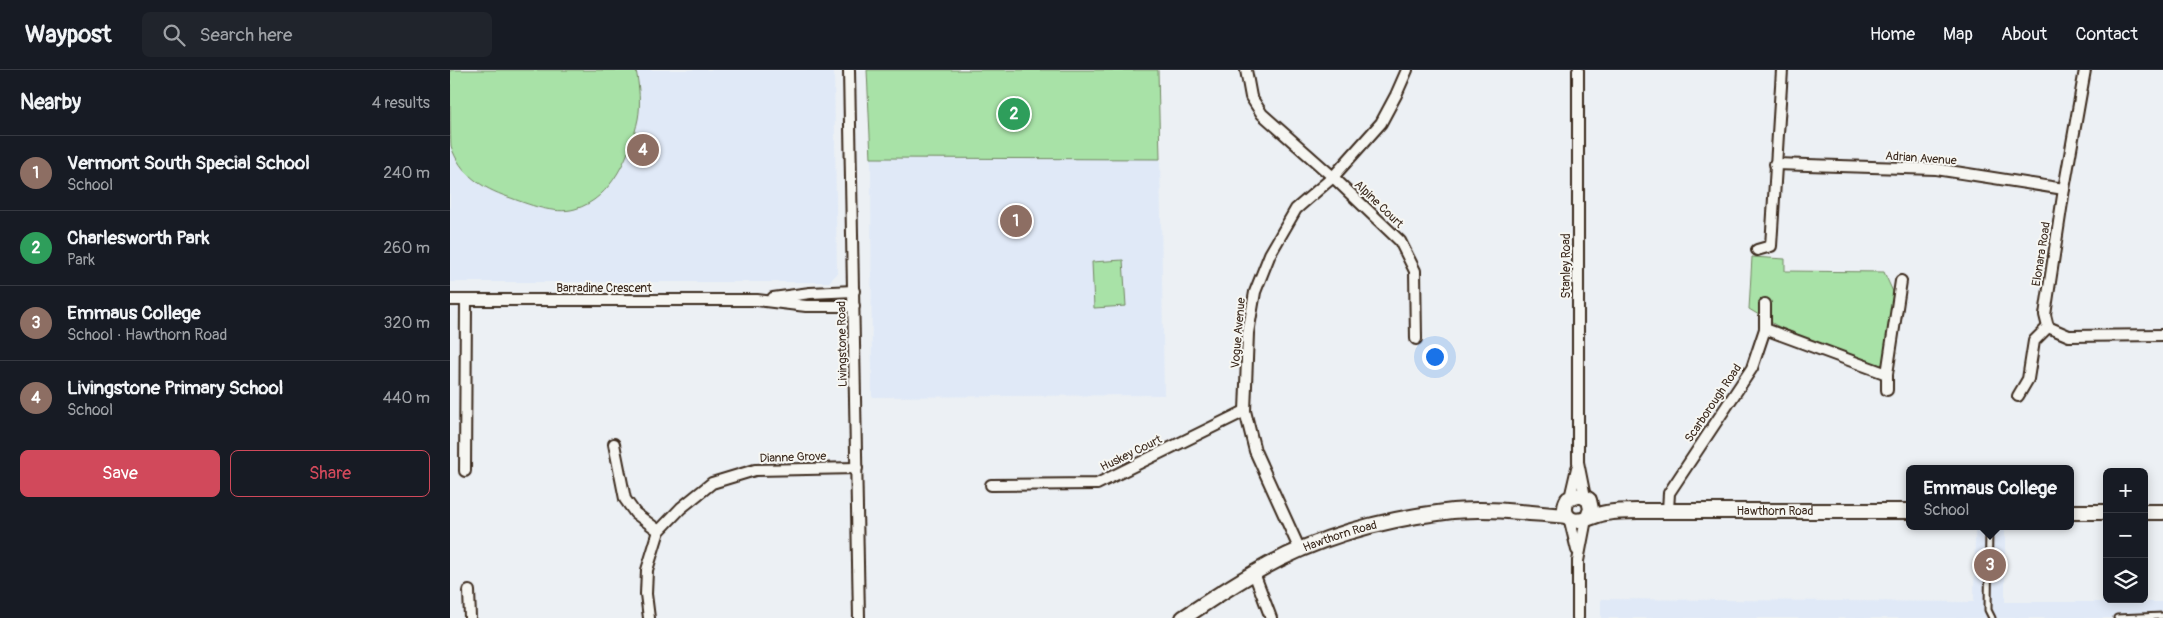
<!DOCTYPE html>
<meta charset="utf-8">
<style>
:root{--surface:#171b24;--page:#20242c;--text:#f1f3f6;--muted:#9ea1a6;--line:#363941;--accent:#d1495b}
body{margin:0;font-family:Pangolin,sans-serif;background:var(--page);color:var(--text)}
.controls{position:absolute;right:15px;bottom:15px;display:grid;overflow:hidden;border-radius:8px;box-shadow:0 2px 12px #0003}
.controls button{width:45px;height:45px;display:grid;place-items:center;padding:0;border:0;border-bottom:1px solid var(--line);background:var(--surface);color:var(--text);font:25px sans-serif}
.you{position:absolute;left:984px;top:286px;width:18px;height:18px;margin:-12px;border:4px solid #fff;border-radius:50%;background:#1a73e8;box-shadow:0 0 0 8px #1a73e833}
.badge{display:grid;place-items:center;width:32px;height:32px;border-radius:50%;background:var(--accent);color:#fff;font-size:16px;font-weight:700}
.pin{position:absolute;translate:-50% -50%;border:2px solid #fff;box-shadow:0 1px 5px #0006}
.popup{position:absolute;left:1456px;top:395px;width:168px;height:65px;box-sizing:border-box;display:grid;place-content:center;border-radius:8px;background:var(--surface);filter:drop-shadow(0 1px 4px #0005);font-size:16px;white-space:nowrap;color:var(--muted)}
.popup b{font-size:19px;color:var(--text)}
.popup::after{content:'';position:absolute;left:50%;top:100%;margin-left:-10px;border:10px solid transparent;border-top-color:var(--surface)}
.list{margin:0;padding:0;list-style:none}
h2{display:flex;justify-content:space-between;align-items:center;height:65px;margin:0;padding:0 20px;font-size:21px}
h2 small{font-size:16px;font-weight:400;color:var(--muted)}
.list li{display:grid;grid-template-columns:32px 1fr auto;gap:15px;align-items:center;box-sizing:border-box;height:75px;padding:0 20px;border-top:1px solid var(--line)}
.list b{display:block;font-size:19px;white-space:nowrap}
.list p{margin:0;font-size:16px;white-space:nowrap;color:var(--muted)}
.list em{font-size:16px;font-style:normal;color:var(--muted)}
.actions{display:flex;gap:10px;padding:15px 20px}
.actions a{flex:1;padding:11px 0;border:1px solid var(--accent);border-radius:8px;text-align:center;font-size:18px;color:var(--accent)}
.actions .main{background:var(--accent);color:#fff}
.icon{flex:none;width:28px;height:28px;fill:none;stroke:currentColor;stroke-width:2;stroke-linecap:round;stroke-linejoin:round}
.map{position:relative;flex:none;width:1713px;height:548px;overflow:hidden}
header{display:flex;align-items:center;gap:30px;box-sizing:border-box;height:70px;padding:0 25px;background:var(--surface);border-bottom:1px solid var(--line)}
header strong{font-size:24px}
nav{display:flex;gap:28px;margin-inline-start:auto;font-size:18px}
.search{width:350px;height:45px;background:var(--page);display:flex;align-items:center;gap:12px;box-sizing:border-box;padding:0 18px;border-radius:8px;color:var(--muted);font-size:19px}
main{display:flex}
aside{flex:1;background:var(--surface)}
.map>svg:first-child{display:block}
.built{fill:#e0e9f7}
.green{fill:#a8e2a7;stroke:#728662}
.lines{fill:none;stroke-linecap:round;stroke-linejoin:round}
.service-casing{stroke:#3b2a1e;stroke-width:9}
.minor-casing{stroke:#3b2a1e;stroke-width:14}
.secondary-casing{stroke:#3b2a1e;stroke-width:18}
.service{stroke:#f6f6f2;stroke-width:5}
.minor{stroke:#f6f6f2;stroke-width:10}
.secondary{stroke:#f6f6f2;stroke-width:14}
.labels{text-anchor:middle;stroke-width:4;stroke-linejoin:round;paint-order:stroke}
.street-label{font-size:12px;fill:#3b2a1e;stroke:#f6f6f2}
</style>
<header>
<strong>Waypost</strong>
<div class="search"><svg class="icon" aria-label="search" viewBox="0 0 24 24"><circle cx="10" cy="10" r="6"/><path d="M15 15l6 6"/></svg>Search here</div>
<nav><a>Home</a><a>Map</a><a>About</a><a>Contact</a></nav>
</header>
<main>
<aside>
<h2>Nearby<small>4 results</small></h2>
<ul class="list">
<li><span class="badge" style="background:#8d6e63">1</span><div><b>Vermont South Special School</b><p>School</p></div><em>240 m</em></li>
<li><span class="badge" style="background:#2e9e5b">2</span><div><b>Charlesworth Park</b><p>Park</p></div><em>260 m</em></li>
<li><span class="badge" style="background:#8d6e63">3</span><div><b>Emmaus College</b><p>School · Hawthorn Road</p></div><em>320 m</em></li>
<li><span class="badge" style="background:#8d6e63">4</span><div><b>Livingstone Primary School</b><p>School</p></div><em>440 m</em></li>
</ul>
<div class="actions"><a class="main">Save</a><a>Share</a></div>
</aside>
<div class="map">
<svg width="1713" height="548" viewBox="0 0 1713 548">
<rect width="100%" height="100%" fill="#ecf0f4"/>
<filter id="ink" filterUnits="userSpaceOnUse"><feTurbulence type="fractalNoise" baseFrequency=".02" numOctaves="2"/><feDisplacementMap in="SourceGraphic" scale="10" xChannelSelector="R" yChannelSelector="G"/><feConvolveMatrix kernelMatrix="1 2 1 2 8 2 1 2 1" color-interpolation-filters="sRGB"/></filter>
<g filter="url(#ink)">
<g class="built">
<polygon points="0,0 384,0 387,204 379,212 0,212"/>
<polygon points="421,88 710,89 714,325 422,327"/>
<polygon points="1525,460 1555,460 1555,532 1713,532 1713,548 1151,548 1151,529 1524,532"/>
</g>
<g class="green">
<path d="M0 0H186C189 15 191 34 188 49 181 83 162 129 125 139 104 145 78 134 58 127 32 118 10 104 1 76 0 63 0 17 0 0Z"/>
<polygon points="417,0 708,0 710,89 421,88"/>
<polygon points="1302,187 1335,189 1335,201 1434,202 1444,224 1433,299 1329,257 1299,239"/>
<polygon points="673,190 676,236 644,238 642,192"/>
</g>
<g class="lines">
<g class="service-casing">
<g id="service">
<polyline points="1539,456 1538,540 1542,548"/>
<polyline points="1667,548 1713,546"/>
</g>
</g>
<g class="minor-casing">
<g id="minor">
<polyline points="399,0 409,548"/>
<polyline points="796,0 801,27 812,44 883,107 950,171 965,201 966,269"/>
<polyline points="1128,0 1128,392 1135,427"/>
<polyline points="1635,0 1614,119 1595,245 1598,257 1619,266 1713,265"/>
<polyline points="1325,94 1486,99 1614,119"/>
<polyline points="1307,180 1321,176 1332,0"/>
<polyline points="323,228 360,223 404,221"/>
<polyline points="0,230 307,230 356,236 404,236"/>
<polyline points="1315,259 1437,304 1451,211"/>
<polyline points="1437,320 1437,304"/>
<polyline points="1568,326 1578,309 1584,271 1598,257"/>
<polyline points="164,374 175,429 185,443 209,461"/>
<polyline points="15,401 16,230"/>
<polyline points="541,415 647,414 795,341"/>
<polyline points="1120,428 1127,398"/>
<polyline points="1218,440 1219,423 1302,298 1315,259 1315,234"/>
<polyline points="1119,447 1127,480"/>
<polyline points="850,480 805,381 795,341 798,263 805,222 820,184 846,139 883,107 931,53 946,25 957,0"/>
<polyline points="804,503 821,548"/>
<polyline points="19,521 20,548"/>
<polyline points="199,548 196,524 197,500 209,461 231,438 262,413 305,400 407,398"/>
<polyline points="1128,548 1128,491 1136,449"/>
</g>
</g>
<g class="secondary-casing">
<g id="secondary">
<polyline points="1620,442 1657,442"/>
<polyline points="1694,442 1713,442"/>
<path id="s1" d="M1138 447 1141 439 1139 430 1131 425 1118 429C1115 434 1114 439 1116 444 1124 459 1144 444 1156 443 1167 441 1178 441 1188 441H1460"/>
<path id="s2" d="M733 548C756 533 779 517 804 503 861 469 929 450 995 442 1035 437 1077 443 1117 446"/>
</g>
</g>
<use href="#service" class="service"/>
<use href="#minor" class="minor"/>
<use href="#secondary" class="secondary"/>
</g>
</g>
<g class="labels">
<g class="street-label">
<text transform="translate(1471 88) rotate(4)" y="4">Adrian Avenue</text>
<text transform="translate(929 134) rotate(44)" y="4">Alpine Court</text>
<text transform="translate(1591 184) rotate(-81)" y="4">Elonara Road</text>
<text transform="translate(1116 196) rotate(-90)" y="4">Stanley Road</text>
<text x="154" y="222">Barradine Crescent</text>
<text transform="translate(788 263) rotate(-85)" y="4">Vogue Avenue</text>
<text transform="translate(392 274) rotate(-91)" y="4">Livingstone Road</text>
<text transform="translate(1263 333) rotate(-56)" y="4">Scarborough Road</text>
<text transform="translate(681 383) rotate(-26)" y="4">Huskey Court</text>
<text transform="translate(343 387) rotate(-2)" y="4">Dianne Grove</text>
<text dy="4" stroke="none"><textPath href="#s1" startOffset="269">Hawthorn Road</textPath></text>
<text dy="4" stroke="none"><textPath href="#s2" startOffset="178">Hawthorn Road</textPath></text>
</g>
</g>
</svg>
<div class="controls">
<button>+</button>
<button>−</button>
<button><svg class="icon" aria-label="layers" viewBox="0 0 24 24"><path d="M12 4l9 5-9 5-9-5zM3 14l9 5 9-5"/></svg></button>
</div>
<div class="you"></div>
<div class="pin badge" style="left:566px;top:151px;background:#8d6e63">1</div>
<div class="pin badge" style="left:564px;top:44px;background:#2e9e5b">2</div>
<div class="pin badge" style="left:1540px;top:495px;background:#8d6e63">3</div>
<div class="popup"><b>Emmaus College</b>School</div>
<div class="pin badge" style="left:193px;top:80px;background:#8d6e63">4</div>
</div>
</main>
